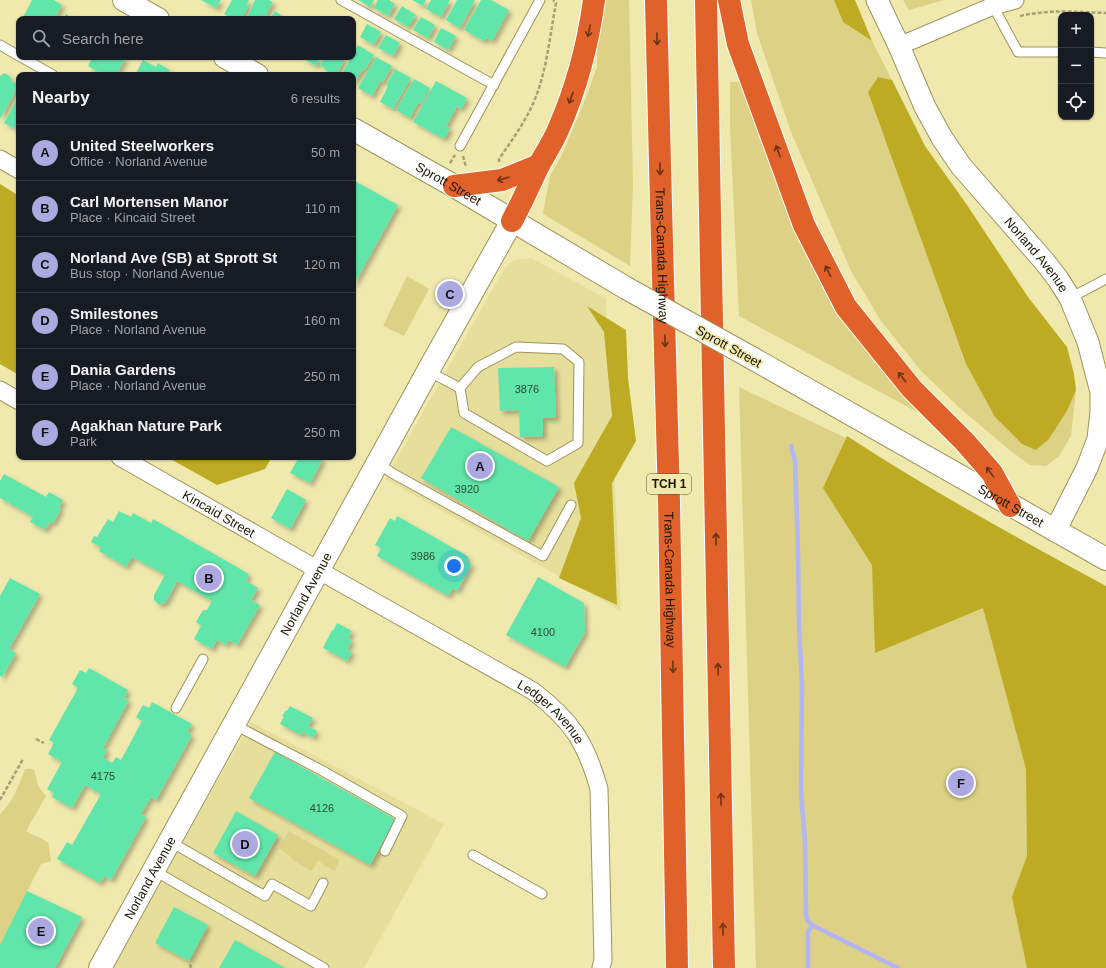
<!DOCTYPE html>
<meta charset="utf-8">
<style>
:root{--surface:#171b24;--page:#242831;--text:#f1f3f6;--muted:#9ea1a6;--line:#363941;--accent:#aca9e0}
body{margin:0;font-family:Arial,sans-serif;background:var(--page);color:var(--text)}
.controls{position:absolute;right:12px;top:12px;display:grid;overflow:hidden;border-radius:8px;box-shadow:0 1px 3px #0004}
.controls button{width:36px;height:36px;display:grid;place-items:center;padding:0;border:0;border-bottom:1px solid var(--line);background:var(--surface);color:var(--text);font:20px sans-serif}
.you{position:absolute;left:454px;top:566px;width:14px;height:14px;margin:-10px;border:3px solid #fff;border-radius:50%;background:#1a73e8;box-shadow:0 0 0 6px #1a73e833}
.badge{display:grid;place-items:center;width:26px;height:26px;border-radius:50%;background:var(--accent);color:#111;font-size:13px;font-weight:700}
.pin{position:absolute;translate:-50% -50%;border:2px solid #fff;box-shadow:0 1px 4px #0006}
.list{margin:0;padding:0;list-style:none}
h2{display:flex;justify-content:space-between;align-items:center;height:52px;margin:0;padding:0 16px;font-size:17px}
h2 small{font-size:13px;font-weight:400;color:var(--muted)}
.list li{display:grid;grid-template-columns:26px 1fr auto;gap:12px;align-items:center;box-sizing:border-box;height:56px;padding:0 16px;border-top:1px solid var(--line)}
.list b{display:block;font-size:15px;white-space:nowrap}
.list p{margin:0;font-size:13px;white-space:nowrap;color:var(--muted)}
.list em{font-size:13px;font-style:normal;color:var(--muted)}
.icon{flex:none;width:22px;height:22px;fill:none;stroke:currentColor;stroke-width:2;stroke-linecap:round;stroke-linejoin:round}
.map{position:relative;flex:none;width:1106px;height:968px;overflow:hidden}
.search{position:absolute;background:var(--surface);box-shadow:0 1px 3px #0004;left:16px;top:16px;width:340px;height:44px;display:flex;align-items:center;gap:10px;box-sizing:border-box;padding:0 14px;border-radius:8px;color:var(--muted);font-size:15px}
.panel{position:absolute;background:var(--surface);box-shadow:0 1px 3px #0004;left:16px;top:72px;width:340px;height:388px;border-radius:8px}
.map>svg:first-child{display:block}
.built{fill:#e6de9b}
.green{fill:#dcd184}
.forest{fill:#bcab23}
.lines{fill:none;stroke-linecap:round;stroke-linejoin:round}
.stream{stroke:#b3b6f3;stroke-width:4.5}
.building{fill:#61e5aa;filter:url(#shadow)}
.service-casing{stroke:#9c945d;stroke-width:11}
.minor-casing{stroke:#9c945d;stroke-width:19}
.tertiary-casing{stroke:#9c945d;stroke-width:23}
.secondary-casing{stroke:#9c945d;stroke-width:24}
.motorway-casing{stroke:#fff;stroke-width:24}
.path{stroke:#a6a073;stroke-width:2.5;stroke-dasharray:4 2;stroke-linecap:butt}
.service{stroke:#fff;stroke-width:9}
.minor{stroke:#fff;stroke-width:17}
.tertiary{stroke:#fff;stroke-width:21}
.secondary{stroke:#fff;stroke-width:22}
.motorway{stroke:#e1612a;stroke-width:22}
.secondary-bridge-casing{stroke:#9c945d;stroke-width:24;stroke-linecap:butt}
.secondary-bridge{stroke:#fff;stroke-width:22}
.oneway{stroke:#693412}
.labels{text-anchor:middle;stroke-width:3.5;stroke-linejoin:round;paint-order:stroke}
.number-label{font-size:11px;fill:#2b4a2c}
.shield{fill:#f0e9ae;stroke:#5a5536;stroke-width:1}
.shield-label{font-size:12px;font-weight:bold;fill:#191602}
.street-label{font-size:13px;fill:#191602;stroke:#f0e9ae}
</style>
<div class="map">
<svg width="1106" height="968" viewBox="0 0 1106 968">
<defs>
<filter id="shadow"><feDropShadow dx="3.5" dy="3.5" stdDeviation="2" flood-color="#0004"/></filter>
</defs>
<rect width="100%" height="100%" fill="#f0e9ae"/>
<g class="built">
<polygon points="531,258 606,298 621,611 385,479 504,269 509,264 516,260"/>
<polygon points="251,722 444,824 364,968 114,968 127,941"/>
</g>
<g class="green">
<polygon points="603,0 629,0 633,184 630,266 543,214 550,176 562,155 583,105 597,67 597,29"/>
<polygon points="751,0 834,0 843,22 872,41 892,80 878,77 868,92 965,362 995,416 1049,439 1067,411 1076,390 1071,436 1059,456 1046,466 1030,465 1012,452 962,410 921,371 881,321 851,271 791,132 757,33"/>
<polygon points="903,0 944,0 909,10"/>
<polygon points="730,82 740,82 833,306 895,387 921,414 739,316 730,129"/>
<polygon points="407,276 429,289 404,336 383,326"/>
<polygon points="739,387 846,438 840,450 1106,597 1106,968 756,968"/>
<path d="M25 769H34L38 786 46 796 26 831 48 842 51 861 41 864 0 945V814C13 802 19 785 25 769Z"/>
<polygon points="289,831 340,860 334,871 318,861 312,871 294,861 288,854 279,848"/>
</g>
<g class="forest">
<polygon points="834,0 855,0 872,41 843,22"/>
<polygon points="878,77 892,80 925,146 967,205 1028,297 1067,347 1074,374 1076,390 1067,411 1049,439 1036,450 1022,444 995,417 966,364 868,92"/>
<polygon points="0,184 19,196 19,375 0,364"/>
<polygon points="587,306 626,330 628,378 636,441 612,483 617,605 559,578 581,518 574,483 612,416 604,332"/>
<path d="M847 436C931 491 1018 538 1106 586V968H1027L1012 897 1027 856 1026 769 983 608 875 653 872 565 823 488Z"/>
<polygon points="167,457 272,457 265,469 217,485"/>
</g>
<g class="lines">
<g class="stream">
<polyline points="791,446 795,461 798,552 799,628 802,684 801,792 805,843 806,915 807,920 812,925 898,968"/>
<polyline points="808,968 808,932 812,925"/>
</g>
</g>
<g class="building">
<polygon points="32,0 54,0 62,5 54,19 22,19"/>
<polygon points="201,0 221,0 216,8"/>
<polygon points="232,0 249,0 247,4 249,6 241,19 234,18 232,19 224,14"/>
<polygon points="255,0 269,0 273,2 266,15 268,16 266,19 246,19"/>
<polygon points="358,0 374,0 370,7"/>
<polygon points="378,0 389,0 395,4 388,16 374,8"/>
<polygon points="412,0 426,0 423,6"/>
<polygon points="431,0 450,0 441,17 426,9"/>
<polygon points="457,0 475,0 460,28 446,20"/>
<polygon points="481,0 491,0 509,10 492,41 486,38 484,41 464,30"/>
<polygon points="402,6 416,15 408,27 394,19"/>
<polygon points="275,11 287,19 270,19"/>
<polygon points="66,14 74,19 63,19"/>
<polygon points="421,17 435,25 428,38 413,30"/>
<polygon points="367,24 381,32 374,45 360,37"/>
<polygon points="441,28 456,36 448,50 434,42"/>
<polygon points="386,35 400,43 393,56 378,48"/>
<polygon points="358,45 374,55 364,71 362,70 353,85 353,75 341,75 351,57 353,57 353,53"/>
<polygon points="93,57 126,57 116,75 108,75 101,71 100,73 88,66"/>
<polygon points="305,57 321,57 316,66 304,59"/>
<polygon points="324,57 346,57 336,75 334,75 324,69 325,68 320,65"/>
<polygon points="376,57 392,66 383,82 380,81 372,96 358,88"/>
<polygon points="143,60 156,67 158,63 170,70 167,75 135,75"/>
<polygon points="395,69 411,78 393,109 380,102 388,86 386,85"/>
<polygon points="4,73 10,76 11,81 19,85 0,119 0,76"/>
<polygon points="414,79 430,88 421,104 418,103 410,118 396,110"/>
<polygon points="436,81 467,98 461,109 457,106 446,126 450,128 444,139 413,122"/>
<polygon points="19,95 19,131 4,123"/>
<polygon points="353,180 398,205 353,286"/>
<polygon points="554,367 556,418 543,418 543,436 520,437 519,410 500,411 498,368"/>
<polygon points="451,427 559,487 528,541 421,478"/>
<polygon points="299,457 319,457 323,459 310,483 290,473"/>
<polygon points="4,474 46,497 49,492 63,500 59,508 61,509 53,523 50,522 45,530 30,522 33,517 0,498 0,481"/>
<polygon points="287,489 306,500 290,529 271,518"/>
<polygon points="119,511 131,517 133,513 151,523 153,519 249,574 246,581 258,588 251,600 260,605 237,645 229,640 226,645 217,640 212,649 194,639 201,626 196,622 203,610 207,610 212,601 177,581 166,602 162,604 158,604 154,600 154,595 165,575 132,557 126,567 99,551 101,547 91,542 94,536 97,537 108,519 113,522"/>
<polygon points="397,516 469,557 466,561 472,564 457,591 453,588 448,596 377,556 381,548 375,545 390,518 395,521"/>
<polygon points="538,577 584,603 585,632 565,667 506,635"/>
<polygon points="10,578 40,594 9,649 16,653 2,677 0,676 0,596"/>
<polygon points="337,623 352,631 348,638 352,641 347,649 352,652 347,661 323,648 332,630 333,631"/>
<polygon points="89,668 128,690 124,698 129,700 103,748 107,750 103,758 112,763 116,757 121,760 142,721 136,717 143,705 149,708 152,702 192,724 187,732 192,735 156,800 151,797 141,814 146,817 111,880 104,876 100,883 57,859 67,842 72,845 101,794 85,785 72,808 52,797 54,793 47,789 62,762 48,754 54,743 49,740 78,688 72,684 80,670 86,673"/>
<polygon points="290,706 313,718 308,726 317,731 313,738 303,732 301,735 280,724 284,717 282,716 286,710 287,711"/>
<polygon points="275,752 395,819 370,865 249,798"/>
<polygon points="236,811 278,835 255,876 213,853"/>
<polygon points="27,891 82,917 55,968 0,968 0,945"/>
<polygon points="174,907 208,925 189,961 155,943"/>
<polygon points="235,940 285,968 219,968"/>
</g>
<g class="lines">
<g class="service-casing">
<g id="service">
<polyline points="341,0 494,85"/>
<polyline points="993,6 1018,52 1061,52"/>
<polyline points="0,45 19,56"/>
<polyline points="1091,52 1106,53"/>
<polyline points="21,57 53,75"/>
<polyline points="460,146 540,0"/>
<polyline points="1070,298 1106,279"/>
<polygon points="516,347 563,349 579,362 578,443 547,461 464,413 460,388 478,367"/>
<polyline points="428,371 460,388"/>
<polyline points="378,463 392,473 543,556 571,505"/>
<polyline points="176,708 203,659"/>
<polyline points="233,724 321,770 402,816 385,851"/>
<polyline points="169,841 265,896 272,884 311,906 323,883"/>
<polyline points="473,855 542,894"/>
<polyline points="153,870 324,968"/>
</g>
</g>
<g class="minor-casing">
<g id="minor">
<polyline points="899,46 993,6 1015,0"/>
<polyline points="0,159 19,170"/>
<polyline points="0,390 19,401"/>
<path id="s1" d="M120 457 341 583 533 691C571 720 586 742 599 789L603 960 601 968"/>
</g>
</g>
<g class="tertiary-casing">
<g id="tertiary">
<path id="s2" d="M877 0 899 46 925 107 942 138 961 166 1044 261 1058 279 1070 298 1088 342 1101 392V411L1098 439 1087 468 1055 531"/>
</g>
</g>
<g class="secondary-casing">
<g id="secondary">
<polyline points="124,0 158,19"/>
<polyline points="225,57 257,75"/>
<path id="s3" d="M353 129 454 186 626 288"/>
<path id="s4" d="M752 358 1106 559"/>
<path id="s5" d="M100 968 428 371 512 221"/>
</g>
</g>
<g class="motorway-casing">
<g id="motorway">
<path id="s6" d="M656 0 661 205 669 501 677 968"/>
<polyline points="706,0 724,968"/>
<polyline points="729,0 738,44 804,225 846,307 912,389 965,442 992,473 1010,506"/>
<polyline points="454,186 502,180 539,165"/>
<path d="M512 221C522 202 530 184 539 165 545 154 553 142 558 130 576 89 588 45 594 0"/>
</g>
</g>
<g class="path">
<path d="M1020 16C1051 9 1076 12 1106 13"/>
<polyline points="463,156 466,167"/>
<path d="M499 162V159C512 140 526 121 535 99 547 69 550 35 556 3L553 0"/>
<polyline points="450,163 455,155"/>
<polyline points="36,739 44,743"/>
<polyline points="0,800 23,759"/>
<polyline points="190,964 191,968"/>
</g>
<use href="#service" class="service"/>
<use href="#minor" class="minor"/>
<use href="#tertiary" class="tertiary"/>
<use href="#secondary" class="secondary"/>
<use href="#motorway" class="motorway"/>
<g class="secondary-bridge-casing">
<polyline id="secondary-bridge" points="626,288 752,358"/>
</g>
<use href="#secondary-bridge" class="secondary-bridge"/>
</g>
<defs><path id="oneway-shaft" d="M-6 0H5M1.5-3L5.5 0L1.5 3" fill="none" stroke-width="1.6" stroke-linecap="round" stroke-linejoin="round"/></defs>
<g class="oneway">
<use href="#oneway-shaft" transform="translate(589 31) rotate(102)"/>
<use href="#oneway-shaft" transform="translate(657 39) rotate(89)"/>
<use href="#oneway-shaft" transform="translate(571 98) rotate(110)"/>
<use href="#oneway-shaft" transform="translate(778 151) rotate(-110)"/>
<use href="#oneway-shaft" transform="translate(660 169) rotate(89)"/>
<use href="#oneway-shaft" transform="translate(503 179) rotate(164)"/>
<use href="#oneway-shaft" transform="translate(828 271) rotate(-117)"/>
<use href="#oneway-shaft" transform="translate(665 341) rotate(88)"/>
<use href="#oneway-shaft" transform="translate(902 377) rotate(-129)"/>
<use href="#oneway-shaft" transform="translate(990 472) rotate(-126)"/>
<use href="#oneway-shaft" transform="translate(716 539) rotate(-91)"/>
<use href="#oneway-shaft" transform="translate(673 667) rotate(89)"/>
<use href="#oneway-shaft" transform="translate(718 669) rotate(-91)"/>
<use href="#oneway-shaft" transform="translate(721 799) rotate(-91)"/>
<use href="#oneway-shaft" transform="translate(723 929) rotate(-91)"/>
</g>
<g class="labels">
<g class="number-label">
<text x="527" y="393">3876</text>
<text x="467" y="493">3920</text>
<text x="423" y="560">3986</text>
<text x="543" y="636">4100</text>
<text x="103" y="780">4175</text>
<text x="322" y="812">4126</text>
</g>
<rect class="shield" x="647" y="474" width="44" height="20" rx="3"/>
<g class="shield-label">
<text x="669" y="488">TCH 1</text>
</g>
<g class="street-label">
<text dy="5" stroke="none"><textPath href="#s3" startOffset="110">Sprott Street</textPath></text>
<text dy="5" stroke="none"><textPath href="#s2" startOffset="303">Norland Avenue</textPath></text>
<text dy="5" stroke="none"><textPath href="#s6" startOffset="256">Trans-Canada Highway</textPath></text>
<text transform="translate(729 346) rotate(29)" y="5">Sprott Street</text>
<text dy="5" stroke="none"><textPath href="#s4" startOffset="298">Sprott Street</textPath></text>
<text dy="5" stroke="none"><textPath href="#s1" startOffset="114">Kincaid Street</textPath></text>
<text dy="5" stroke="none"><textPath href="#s6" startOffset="580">Trans-Canada Highway</textPath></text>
<text dy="5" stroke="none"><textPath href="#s5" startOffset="427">Norland Avenue</textPath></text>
<text dy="5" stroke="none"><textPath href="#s1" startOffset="502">Ledger Avenue</textPath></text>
<text dy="5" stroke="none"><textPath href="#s5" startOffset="103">Norland Avenue</textPath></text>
</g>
</g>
</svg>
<div class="controls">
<button>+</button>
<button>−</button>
<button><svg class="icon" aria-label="locate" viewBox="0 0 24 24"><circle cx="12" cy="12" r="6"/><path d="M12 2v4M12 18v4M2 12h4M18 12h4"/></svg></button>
</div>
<div class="you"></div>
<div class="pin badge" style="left:480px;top:466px">A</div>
<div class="pin badge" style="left:209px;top:578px">B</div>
<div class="pin badge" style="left:450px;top:294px">C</div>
<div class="pin badge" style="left:245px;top:844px">D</div>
<div class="pin badge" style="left:41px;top:931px">E</div>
<div class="pin badge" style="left:961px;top:783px">F</div>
<div class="search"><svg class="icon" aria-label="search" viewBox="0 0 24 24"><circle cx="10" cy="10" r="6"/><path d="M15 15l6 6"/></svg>Search here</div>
<section class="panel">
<h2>Nearby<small>6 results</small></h2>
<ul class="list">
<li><span class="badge">A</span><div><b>United Steelworkers</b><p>Office · Norland Avenue</p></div><em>50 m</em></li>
<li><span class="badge">B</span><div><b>Carl Mortensen Manor</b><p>Place · Kincaid Street</p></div><em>110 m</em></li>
<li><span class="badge">C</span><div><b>Norland Ave (SB) at Sprott St</b><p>Bus stop · Norland Avenue</p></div><em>120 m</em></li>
<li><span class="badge">D</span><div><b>Smilestones</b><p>Place · Norland Avenue</p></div><em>160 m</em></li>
<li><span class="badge">E</span><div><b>Dania Gardens</b><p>Place · Norland Avenue</p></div><em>250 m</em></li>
<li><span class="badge">F</span><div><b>Agakhan Nature Park</b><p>Park</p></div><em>250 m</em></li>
</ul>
</section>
</div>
